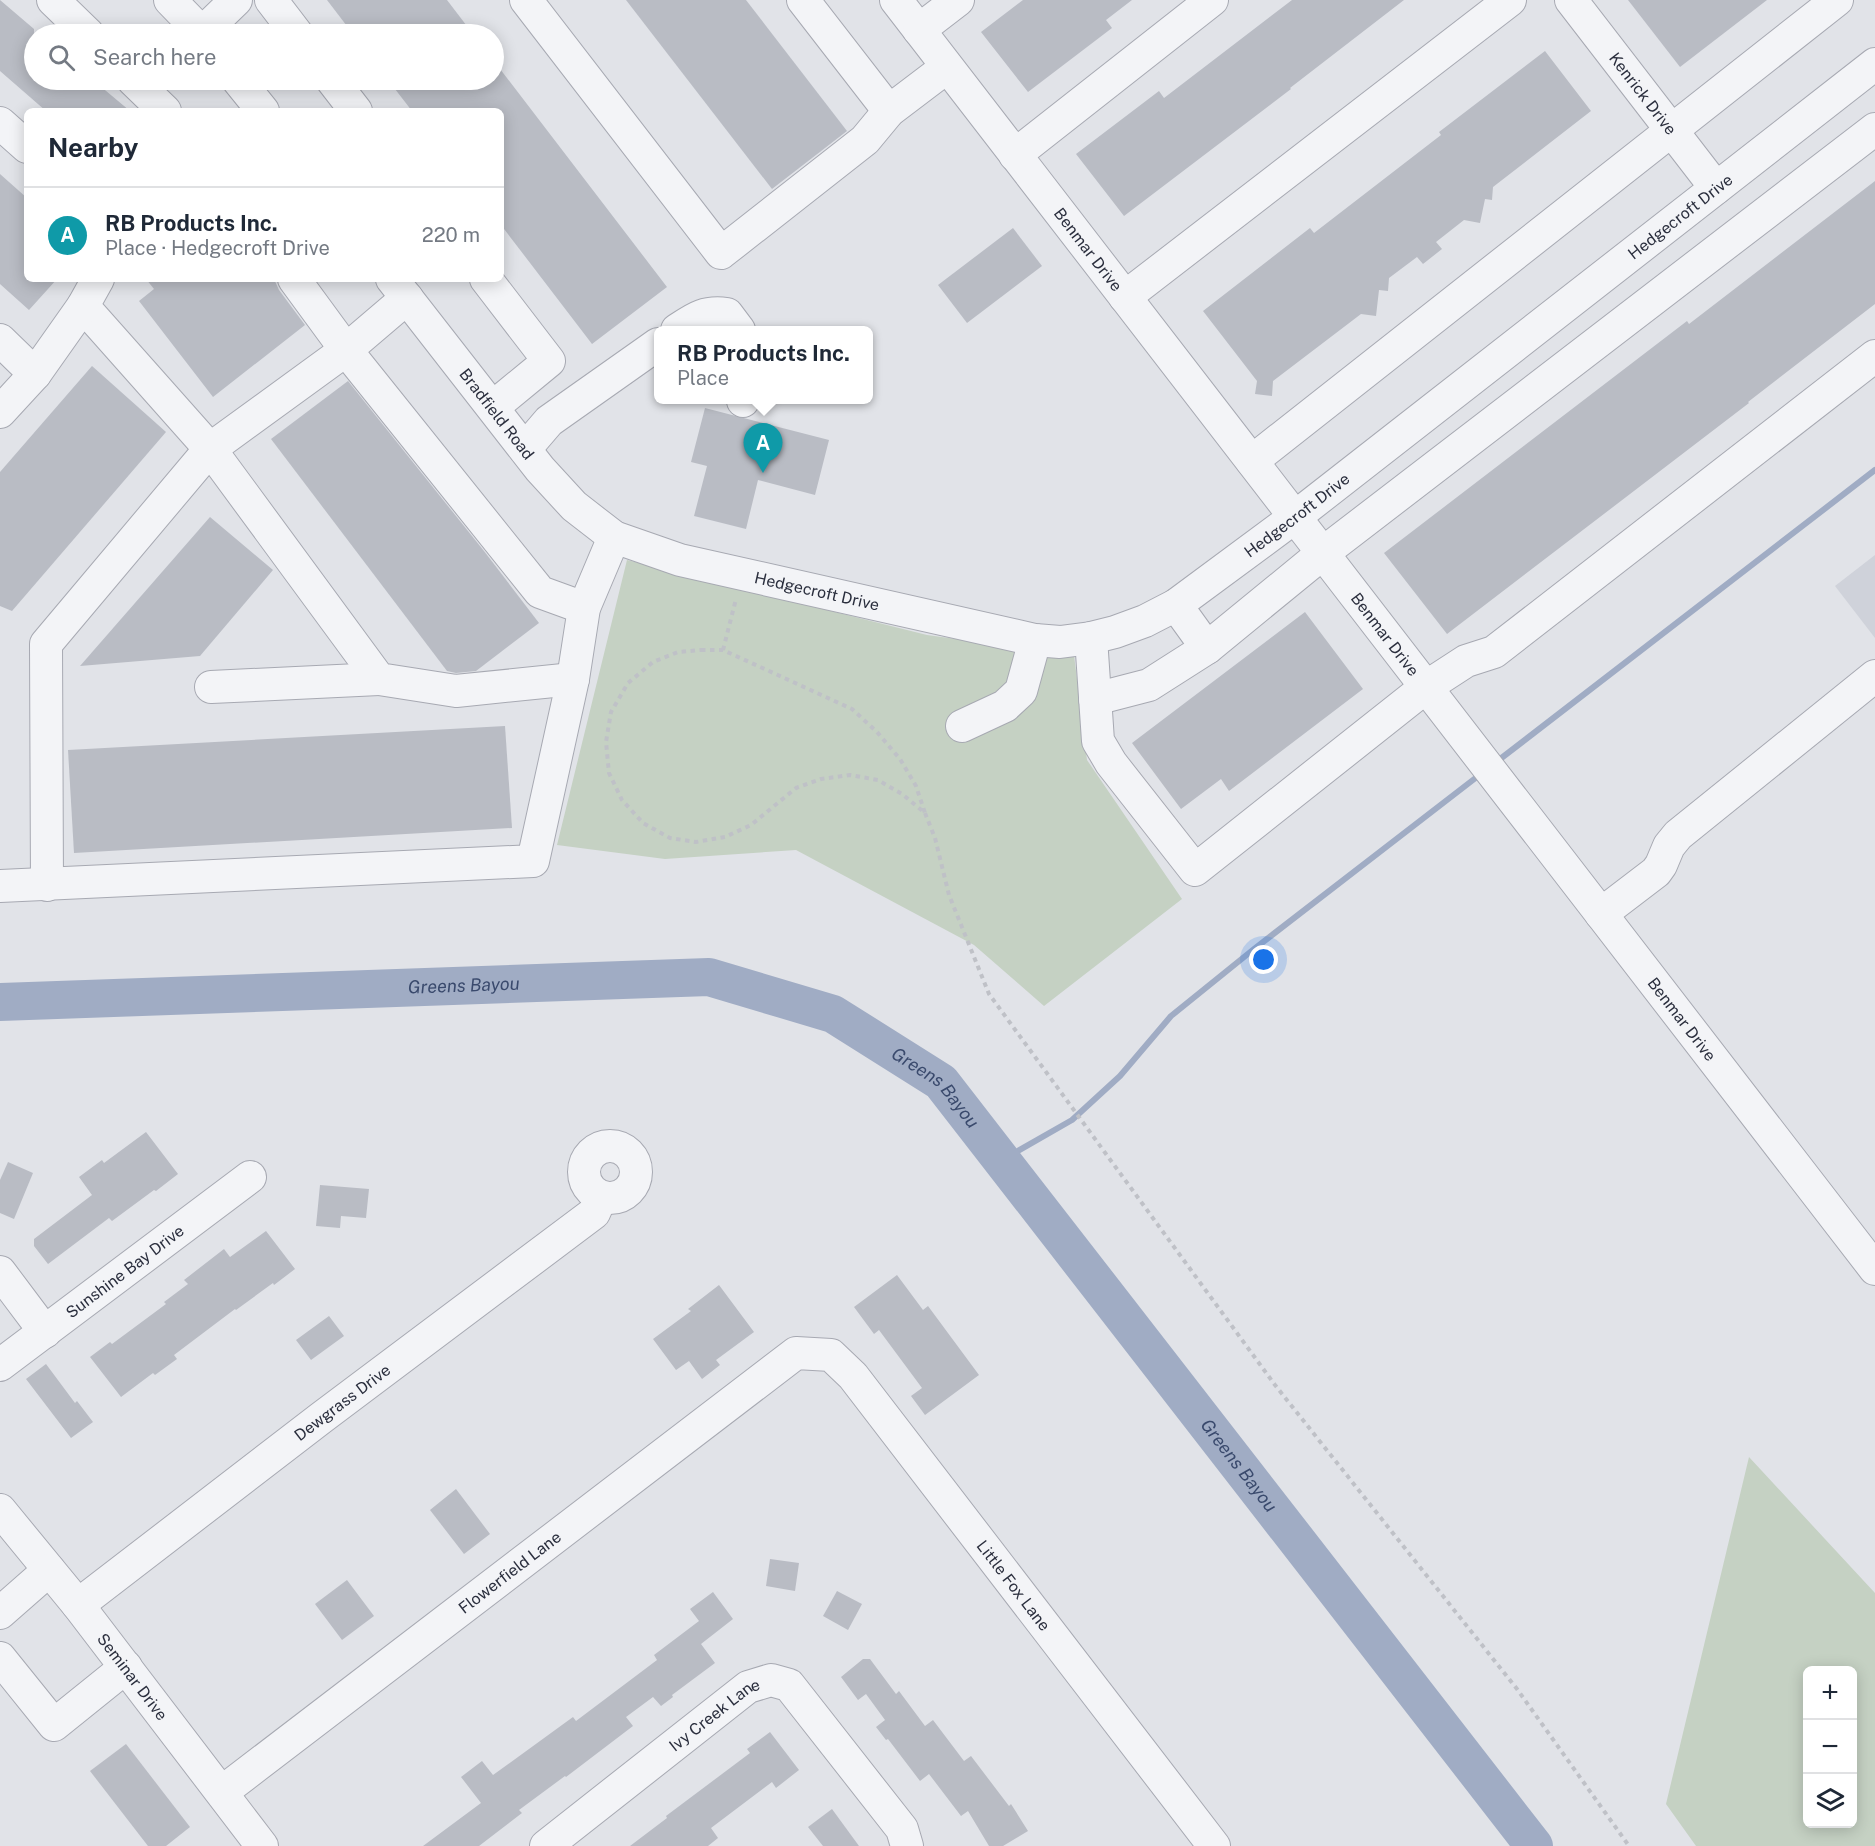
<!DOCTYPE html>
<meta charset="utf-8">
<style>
:root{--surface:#fff;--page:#f2f2f3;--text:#1f2937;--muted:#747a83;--line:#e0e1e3;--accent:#0f766e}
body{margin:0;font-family:"Public Sans",sans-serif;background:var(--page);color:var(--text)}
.controls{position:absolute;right:18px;bottom:18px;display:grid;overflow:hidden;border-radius:9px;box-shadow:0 3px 15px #0003}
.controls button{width:54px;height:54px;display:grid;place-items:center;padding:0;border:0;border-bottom:2px solid var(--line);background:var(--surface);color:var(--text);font:30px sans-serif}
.you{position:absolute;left:1264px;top:960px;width:21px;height:21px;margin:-15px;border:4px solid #fff;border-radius:50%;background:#1a73e8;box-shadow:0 0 0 9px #1a73e833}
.badge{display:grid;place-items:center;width:39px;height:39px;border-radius:50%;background:var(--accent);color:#fff;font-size:20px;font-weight:700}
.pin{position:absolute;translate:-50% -50px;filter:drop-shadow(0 2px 3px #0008)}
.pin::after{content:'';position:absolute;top:32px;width:21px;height:18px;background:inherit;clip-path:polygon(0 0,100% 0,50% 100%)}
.popup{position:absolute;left:654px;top:326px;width:219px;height:78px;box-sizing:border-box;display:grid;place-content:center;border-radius:9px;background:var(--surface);filter:drop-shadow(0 2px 4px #0005);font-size:20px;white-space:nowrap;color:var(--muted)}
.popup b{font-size:22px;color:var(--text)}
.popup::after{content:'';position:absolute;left:50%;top:100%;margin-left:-12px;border:12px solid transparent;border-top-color:var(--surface)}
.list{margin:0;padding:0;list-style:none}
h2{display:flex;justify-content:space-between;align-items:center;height:78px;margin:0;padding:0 24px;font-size:26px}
h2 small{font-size:20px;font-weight:400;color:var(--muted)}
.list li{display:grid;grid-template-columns:39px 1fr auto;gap:18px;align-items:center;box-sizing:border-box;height:96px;padding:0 24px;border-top:2px solid var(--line)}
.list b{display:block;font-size:22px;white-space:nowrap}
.list p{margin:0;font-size:20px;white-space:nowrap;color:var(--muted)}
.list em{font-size:20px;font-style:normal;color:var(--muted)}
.icon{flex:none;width:33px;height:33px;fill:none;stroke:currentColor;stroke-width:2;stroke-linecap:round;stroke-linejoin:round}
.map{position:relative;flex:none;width:1875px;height:1846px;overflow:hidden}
.search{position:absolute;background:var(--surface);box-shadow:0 3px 15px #0003;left:24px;top:24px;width:480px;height:66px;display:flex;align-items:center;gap:15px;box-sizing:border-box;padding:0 21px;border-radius:33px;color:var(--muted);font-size:22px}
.panel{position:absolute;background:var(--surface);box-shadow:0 3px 15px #0003;left:24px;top:108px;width:480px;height:174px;border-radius:9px}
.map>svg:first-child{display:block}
.built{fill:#cfd2da}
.green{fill:#c5d1c3;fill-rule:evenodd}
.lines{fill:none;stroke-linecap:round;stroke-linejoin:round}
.stream{stroke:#a0acc4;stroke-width:6}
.river{stroke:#a0acc4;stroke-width:38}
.building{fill:#b9bcc4}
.minor-casing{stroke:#a7a9b2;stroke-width:34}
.path{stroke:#bfc1c7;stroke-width:4;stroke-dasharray:4.5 4.5;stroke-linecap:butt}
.minor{stroke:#f3f4f7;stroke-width:32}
.labels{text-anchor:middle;stroke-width:4.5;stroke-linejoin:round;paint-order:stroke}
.street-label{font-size:16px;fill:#2b2f3e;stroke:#f0f2f6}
.water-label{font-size:18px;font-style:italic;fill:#3a4a6d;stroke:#f0f2f6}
</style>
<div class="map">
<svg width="1875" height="1846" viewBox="0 0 1875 1846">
<rect width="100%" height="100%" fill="#e1e3e8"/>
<polygon class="built" points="1875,555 1875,638 1835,586"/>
<g class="green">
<polygon points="627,560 927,635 1074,655 1087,760 1182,899 1044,1006 974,945 796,850 665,859 557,845"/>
<path d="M1749 1457 1875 1593V1846H1696L1666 1804ZM1808 1670H1852V1824H1808Z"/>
</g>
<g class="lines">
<g class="stream">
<polyline points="1495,763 1875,470"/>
<polyline points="1002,1160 1072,1120 1120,1076 1171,1016 1254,949 1482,773"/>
</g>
<path class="river" id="s1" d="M0 1002 709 977 833 1014 941 1082 1534 1846"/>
</g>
<g class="building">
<polygon points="0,0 34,29 34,80 93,80 130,111 46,111 0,71"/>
<polygon points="327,0 447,0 473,34 353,34"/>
<polygon points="626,0 746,0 847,131 772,189"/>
<polygon points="1023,0 1132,0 1106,20 1112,28 1028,92 981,32"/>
<polygon points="1292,0 1404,0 1290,88 1291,89 1124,216 1076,154 1159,91 1164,98"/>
<polygon points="1628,0 1767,0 1680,67"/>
<polygon points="1545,51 1591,111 1493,187 1492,200 1485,199 1480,223 1464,220 1436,242 1442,249 1423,264 1417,257 1389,278 1388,291 1379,290 1376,316 1361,314 1273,381 1272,396 1255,394 1257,381 1203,311 1310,228 1314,233 1441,135 1439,132"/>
<polygon points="494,61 667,287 592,344 501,225 501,111 412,111 388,80 494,80"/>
<polygon points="0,174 27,198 27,279 57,279 29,310 0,284"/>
<polygon points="1875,181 1875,304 1748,402 1749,403 1447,634 1384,553 1687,321 1689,324"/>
<polygon points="1013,228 1042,266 967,323 938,285"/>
<polygon points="146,279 274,279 279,290 305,325 213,397 139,301 154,289"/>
<polygon points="92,366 166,432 12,611 0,606 0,472"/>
<polygon points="348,381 484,551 539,623 476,671 456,673 447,671 271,439"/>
<polygon points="705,408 829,440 815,495 758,480 746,529 694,516 707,466 691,462"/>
<polygon points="210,517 273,570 200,656 80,666"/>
<polygon points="1305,612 1363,689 1229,791 1221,779 1181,809 1132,743"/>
<polygon points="505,726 512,828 74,853 68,750"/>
<polygon points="146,1132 178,1174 156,1191 154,1190 112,1221 109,1218 48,1264 34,1246 34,1239 92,1195 79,1177 102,1160 104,1163"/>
<polygon points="8,1162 33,1173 14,1219 0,1213 0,1180"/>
<polygon points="320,1185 369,1189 366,1218 341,1216 340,1228 316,1226"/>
<polygon points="266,1231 295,1269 274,1285 273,1283 236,1310 235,1309 174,1355 177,1359 155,1375 153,1373 121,1397 90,1357 110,1342 112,1344 166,1304 164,1302 188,1284 184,1280 224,1249 230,1257"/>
<polygon points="897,1275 923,1310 928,1306 979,1375 925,1415 911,1396 922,1388 879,1330 874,1334 854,1307"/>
<polygon points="719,1285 754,1332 716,1360 720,1365 702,1379 689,1361 676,1370 653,1339 691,1311 688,1309"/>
<polygon points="329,1316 344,1336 311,1360 296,1340"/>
<polygon points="46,1364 75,1403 77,1401 93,1422 71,1438 26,1379"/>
<polygon points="456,1489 490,1534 464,1554 430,1510"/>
<polygon points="770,1559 799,1563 795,1591 766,1586"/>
<polygon points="347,1580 374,1616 342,1640 315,1604"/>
<polygon points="837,1591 862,1604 848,1630 823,1616"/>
<polygon points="713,1592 733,1619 701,1644 715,1663 672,1695 673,1697 661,1706 653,1697 626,1717 633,1726 566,1777 565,1776 519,1810 522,1813 479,1846 423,1846 481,1803 461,1777 482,1761 493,1775 573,1717 576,1721 657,1660 654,1655 699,1621 690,1609"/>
<polygon points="863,1659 870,1659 896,1694 899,1691 925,1726 933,1720 964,1761 971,1756 1009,1806 1011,1804 1028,1831 1003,1846 989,1846 968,1811 961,1816 929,1774 920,1781 888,1739 886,1740 876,1727 885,1720 866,1694 858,1700 841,1677"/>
<polygon points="770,1732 799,1770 776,1788 772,1782 711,1828 718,1838 708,1846 630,1846 667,1818 666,1816 750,1753 747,1749"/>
<polygon points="126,1744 190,1827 166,1846 148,1846 90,1771"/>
<polygon points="832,1809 859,1846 823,1846 808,1827"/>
</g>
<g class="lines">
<g class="minor-casing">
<g id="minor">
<polyline points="53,0 88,34"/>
<polyline points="170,0 203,34"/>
<polyline points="271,0 297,34"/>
<polyline points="526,0 721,253 865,140 889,111 947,67"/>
<polyline points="803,0 889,111"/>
<path id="s2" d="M896 0 1875 1269"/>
<path id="s3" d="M1571 0 1716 188"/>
<polyline points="919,30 958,0"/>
<polyline points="202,33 236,0"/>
<polyline points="133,80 165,111"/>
<polyline points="238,80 263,111"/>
<polyline points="332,80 356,111"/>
<polyline points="0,123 27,147"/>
<polyline points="1015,155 1212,0"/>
<polyline points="98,279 83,306 210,449 379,679 456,691 573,679"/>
<polyline points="294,279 346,350 540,592 584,608"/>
<path id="s4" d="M392 279 540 469 574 506 614 537 680 560 1035 640 1060 642 1091 638 1115 632 1145 621 1176 605 1295 517 1875 64"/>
<polyline points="486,279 549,361 493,407"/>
<polyline points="1125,297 1510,0"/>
<path d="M677 330C695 318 704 311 727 314L739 330"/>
<polyline points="0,340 35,374"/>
<polyline points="743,401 743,400"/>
<polyline points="0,412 35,374 83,306"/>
<polyline points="525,449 549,421 658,344"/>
<polyline points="1252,461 1837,0"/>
<polyline points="1176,605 1207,648"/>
<polyline points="1091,638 1098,741 1111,763 1195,870 1426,687 1466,661 1494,652 1875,356"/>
<polyline points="211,687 379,679"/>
<polyline points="1095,699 1149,685 1207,648 1323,553 1875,129"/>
<polyline points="962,726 1005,706 1021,691 1035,640"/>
<polyline points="47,885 46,644 210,449 346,350 407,298"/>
<polyline points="0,886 533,861 573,679 584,608 614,537"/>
<polyline points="1601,914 1656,872 1661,865 1669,846 1678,835 1875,676"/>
<circle cx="610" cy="1172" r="26"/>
<polyline points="0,1272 45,1332"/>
<path id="s5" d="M0 1365 250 1177"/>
<path id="s6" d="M0 1510 78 1605 262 1846"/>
<path id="s7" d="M78 1605 321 1418 594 1213 601 1197"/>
<polyline points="0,1613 49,1570"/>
<polyline points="0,1658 54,1725 126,1667"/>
<path id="s8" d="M222 1792 796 1353 831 1355 853 1376 1214 1846"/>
<path id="s9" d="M546 1846 748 1687 771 1680 789 1685 902 1829 907 1846"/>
</g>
</g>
<g class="path">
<polygon points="701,650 723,650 852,709 877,732 900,759 916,786 925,813 902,794 878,780 850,775 821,779 796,788 751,825 725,837 696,842 670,838 643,823 622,800 609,773 606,742 611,712 628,683 653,662 678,652"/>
<polyline points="723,650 736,599"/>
<polyline points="925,813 935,838 949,895 989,994 1275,1385 1517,1689 1629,1846"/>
</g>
<use href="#minor" class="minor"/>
</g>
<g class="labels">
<g class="street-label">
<text dy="6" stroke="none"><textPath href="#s3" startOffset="118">Kenrick Drive</textPath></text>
<text dy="6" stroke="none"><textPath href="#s4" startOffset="1560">Hedgecroft Drive</textPath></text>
<text dy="6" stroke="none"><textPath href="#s2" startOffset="315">Benmar Drive</textPath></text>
<text dy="6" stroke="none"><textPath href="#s4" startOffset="171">Bradfield Road</textPath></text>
<text dy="6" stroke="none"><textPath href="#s4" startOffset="1074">Hedgecroft Drive</textPath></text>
<text dy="6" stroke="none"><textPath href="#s4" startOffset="552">Hedgecroft Drive</textPath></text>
<text dy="6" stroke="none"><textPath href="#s2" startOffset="801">Benmar Drive</textPath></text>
<text dy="6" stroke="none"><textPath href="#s2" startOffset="1287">Benmar Drive</textPath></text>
<text dy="6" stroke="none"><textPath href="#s5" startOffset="156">Sunshine Bay Drive</textPath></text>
<text dy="6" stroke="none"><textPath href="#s7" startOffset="333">Dewgrass Drive</textPath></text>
<text dy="6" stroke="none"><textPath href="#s8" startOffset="362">Flowerfield Lane</textPath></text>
<text dy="6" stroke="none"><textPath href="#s8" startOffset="1052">Little Fox Lane</textPath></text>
<text dy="6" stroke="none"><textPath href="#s6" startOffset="213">Seminar Drive</textPath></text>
<text dy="6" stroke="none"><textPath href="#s9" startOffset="214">Ivy Creek Lane</textPath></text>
</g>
<g class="water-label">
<text dy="6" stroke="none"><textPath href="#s1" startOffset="464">Greens Bayou</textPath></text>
<text dy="6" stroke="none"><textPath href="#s1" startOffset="966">Greens Bayou</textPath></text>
<text dy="6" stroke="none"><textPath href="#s1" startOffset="1452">Greens Bayou</textPath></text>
</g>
</g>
</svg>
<div class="controls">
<button>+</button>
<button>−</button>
<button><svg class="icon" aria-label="layers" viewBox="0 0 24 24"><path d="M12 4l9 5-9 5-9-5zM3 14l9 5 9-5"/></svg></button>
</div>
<div class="you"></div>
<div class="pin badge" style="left:763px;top:473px;background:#0f9aa8">A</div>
<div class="popup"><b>RB Products Inc.</b>Place</div>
<div class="search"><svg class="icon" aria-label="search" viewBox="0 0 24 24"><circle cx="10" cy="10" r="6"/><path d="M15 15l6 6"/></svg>Search here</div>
<section class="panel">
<h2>Nearby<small></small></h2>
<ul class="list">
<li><span class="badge" style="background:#0f9aa8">A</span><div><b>RB Products Inc.</b><p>Place · Hedgecroft Drive</p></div><em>220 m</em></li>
</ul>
</section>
</div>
